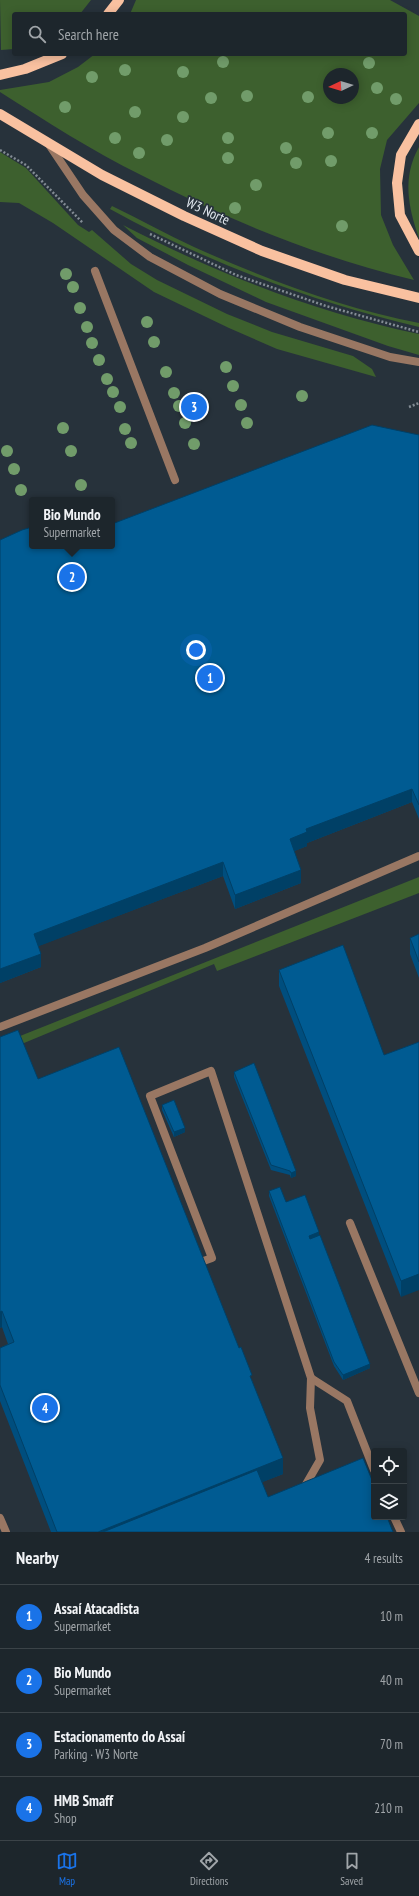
<!DOCTYPE html>
<meta charset="utf-8">
<style>
:root{--surface:#1d262c;--page:#2a3238;--text:#f1f3f6;--muted:#a0a5a9;--line:#3b4348;--accent:#1a73e8}
body{margin:0;font-family:"PT Sans Narrow",sans-serif;background:var(--page);color:var(--text)}
.controls{position:absolute;right:12px;bottom:12px;display:grid;overflow:hidden;border-radius:4px;box-shadow:0 2px 10px #0003}
.controls button{width:36px;height:36px;display:grid;place-items:center;padding:0;border:0;border-bottom:1px solid var(--line);background:var(--surface);color:var(--text);font:20px sans-serif}
.compass{position:absolute;left:323px;top:68px;width:36px;height:36px;border-radius:50%;background:var(--surface);box-shadow:0 2px 10px #0003;rotate:266deg}
.you{position:absolute;left:196px;top:650px;width:14px;height:14px;margin:-10px;border:3px solid #fff;border-radius:50%;background:#1a73e8;box-shadow:0 0 0 6px #1a73e833}
.badge{display:grid;place-items:center;width:26px;height:26px;border-radius:50%;background:var(--accent);color:#fff;font-size:13px;font-weight:700}
.pin{position:absolute;translate:-50% -50%;border:2px solid #fff;box-shadow:0 1px 4px #0006}
.popup{position:absolute;left:29px;top:497px;width:86px;height:52px;box-sizing:border-box;display:grid;place-content:center;border-radius:4px;background:var(--surface);filter:drop-shadow(0 1px 3px #0005);font-size:13px;white-space:nowrap;color:var(--muted)}
.popup b{font-size:15px;color:var(--text)}
.popup::after{content:'';position:absolute;left:50%;top:100%;margin-left:-8px;border:8px solid transparent;border-top-color:var(--surface)}
.list{margin:0;padding:0;list-style:none}
h2{display:flex;justify-content:space-between;align-items:center;height:52px;margin:0;padding:0 16px;font-size:17px}
h2 small{font-size:13px;font-weight:400;color:var(--muted)}
.list li{display:grid;grid-template-columns:26px 1fr auto;gap:12px;align-items:center;box-sizing:border-box;height:64px;padding:0 16px;border-top:1px solid var(--line)}
.list b{display:block;font-size:15px;white-space:nowrap}
.list p{margin:0;font-size:13px;white-space:nowrap;color:var(--muted)}
.list em{font-size:13px;font-style:normal;color:var(--muted)}
.icon{flex:none;width:22px;height:22px;fill:none;stroke:currentColor;stroke-width:2;stroke-linecap:round;stroke-linejoin:round}
.map{position:relative;flex:none;width:419px;height:1532px;overflow:hidden}
.search{position:absolute;background:var(--surface);box-shadow:0 2px 10px #0003;left:12px;right:12px;top:12px;height:44px;display:flex;align-items:center;gap:10px;box-sizing:border-box;padding:0 14px;border-radius:4px;color:var(--muted);font-size:15px}
.sheet{height:308px;background:var(--surface)}
nav{display:flex;justify-content:space-around;align-items:center;box-sizing:border-box;height:56px;border-top:1px solid var(--line);background:var(--surface);font-size:11px;color:var(--muted)}
nav a{display:grid;justify-items:center;gap:2px}
nav .on{color:var(--accent)}
.map>svg:first-child{display:block}
.green{fill:#3d602e;fill-rule:evenodd}
.lines{fill:none;stroke-linecap:round;stroke-linejoin:round}
.path{stroke:#838c94;stroke-width:2.5;stroke-dasharray:2 2;stroke-linecap:butt}
.service{stroke:#997763;stroke-width:8}
.primary{stroke:#f9c1a0;stroke-width:10}
.tree{fill:#719c6a}
.wall{fill:#004e7e}
.shaded-wall{fill:#004066}
.building{fill:#005b92;stroke:#004066}
.labels{text-anchor:middle;stroke-width:3.5;stroke-linejoin:round;paint-order:stroke}
.street-label{font-size:14px;fill:#e2e9f0;stroke:#27323b}
</style>
<div class="map">
<svg width="419" height="1532" viewBox="0 0 419 1532">
<rect width="100%" height="100%" fill="#27323b"/>
<g class="green">
<polygon points="0,0 91,0 80,14 14,14 14,49 1,50"/>
<path d="M136 0H390L419 16V103L387 140 380 169 381 215 393 245 414 280C318 257 228 220 141 175 92 151 46 121 0 92V90L49 82 78 67 95 54H405V14H130ZM329 74H353V98H329Z"/>
<path d="M419 147V238C408 207 402 177 419 147Z"/>
<polygon points="0,152 26,168 78,225 89,232 92,230 131,264 157,280 227,314 272,332 353,356 372,369 376,377 277,349 229,328 154,292 53,223 19,203 0,202"/>
<path d="M112 206C139 219 166 234 194 247 263 278 344 309 419 323V327C311 301 208 263 110 209Z"/>
<path d="M123 225C216 273 316 313 419 334V355L388 346 266 302 188 265 137 238Z"/>
<polygon points="419,877 419,893 217,971 214,964 0,1053 0,1044"/>
</g>
<g class="lines">
<g class="path">
<polyline points="0,150 26,165 83,223"/>
<polyline points="150,234 236,275 326,306 419,332"/>
<polyline points="409,407 419,403"/>
</g>
<g class="service">
<polyline points="48,143 83,195 114,230 150,257 220,294 300,327 390,357 419,362"/>
<polyline points="95,271 175,480"/>
<polyline points="0,1027 205,948 419,856"/>
<polyline points="350,1223 419,1393"/>
<polyline points="195,1264 212,1258 150,1096 211,1071 311,1378 347,1401 374,1470"/>
<polyline points="305,1486 320,1460 310,1408 311,1378"/>
<polyline points="394,1517 401,1532"/>
<polyline points="0,1518 6,1532"/>
</g>
<g class="primary">
<polyline points="108,14 119,0"/>
<polyline points="0,75 25,69 62,54"/>
<polyline points="0,114 102,175 184,216 262,251 345,280 419,298"/>
<polyline points="419,124 401,155 397,183 400,215 419,251"/>
</g>
</g>
<g class="tree">
<circle cx="223" cy="62" r="6"/>
<circle cx="369" cy="63" r="6"/>
<circle cx="125" cy="70" r="6"/>
<circle cx="183" cy="72" r="6"/>
<circle cx="92" cy="77" r="6"/>
<circle cx="377" cy="88" r="6"/>
<circle cx="247" cy="96" r="6"/>
<circle cx="308" cy="97" r="6"/>
<circle cx="211" cy="98" r="6"/>
<circle cx="396" cy="99" r="6"/>
<circle cx="65" cy="107" r="6"/>
<circle cx="135" cy="112" r="6"/>
<circle cx="183" cy="117" r="6"/>
<circle cx="328" cy="133" r="6"/>
<circle cx="372" cy="133" r="6"/>
<circle cx="115" cy="138" r="6"/>
<circle cx="228" cy="138" r="6"/>
<circle cx="167" cy="140" r="6"/>
<circle cx="286" cy="148" r="6"/>
<circle cx="139" cy="153" r="6"/>
<circle cx="228" cy="158" r="6"/>
<circle cx="331" cy="161" r="6"/>
<circle cx="296" cy="163" r="6"/>
<circle cx="256" cy="185" r="6"/>
<circle cx="235" cy="208" r="6"/>
<circle cx="342" cy="226" r="6"/>
<circle cx="66" cy="274" r="6"/>
<circle cx="73" cy="287" r="6"/>
<circle cx="80" cy="308" r="6"/>
<circle cx="147" cy="322" r="6"/>
<circle cx="87" cy="327" r="6"/>
<circle cx="154" cy="342" r="6"/>
<circle cx="92" cy="343" r="6"/>
<circle cx="99" cy="360" r="6"/>
<circle cx="226" cy="367" r="6"/>
<circle cx="166" cy="372" r="6"/>
<circle cx="107" cy="379" r="6"/>
<circle cx="233" cy="386" r="6"/>
<circle cx="113" cy="392" r="6"/>
<circle cx="174" cy="393" r="6"/>
<circle cx="302" cy="396" r="6"/>
<circle cx="241" cy="405" r="6"/>
<circle cx="179" cy="406" r="6"/>
<circle cx="120" cy="407" r="6"/>
<circle cx="185" cy="423" r="6"/>
<circle cx="247" cy="423" r="6"/>
<circle cx="63" cy="428" r="6"/>
<circle cx="125" cy="429" r="6"/>
<circle cx="131" cy="443" r="6"/>
<circle cx="194" cy="444" r="6"/>
<circle cx="7" cy="451" r="6"/>
<circle cx="71" cy="451" r="6"/>
<circle cx="14" cy="469" r="6"/>
<circle cx="81" cy="485" r="6"/>
<circle cx="21" cy="490" r="6"/>
</g>
<g class="wall">
<polygon points="419,435 419,819 412,802 307,843 307,846 294,851 301,883 235,909 223,876 38,946 41,967 0,983 0,540 112,546"/>
<polygon points="419,934 419,978 410,954 410,938"/>
<polygon points="279,970 384,1055 419,1042 401,1297 279,986"/>
<polygon points="0,1037 38,1079 252,1380 283,1474 262,1482 268,1497 393,1532 51,1532 0,1401 0,1348 8,1344 2,1327 0,1328"/>
<polygon points="234,1072 296,1176 291,1178 290,1175 271,1170 234,1077"/>
<polygon points="162,1105 185,1132 174,1137 162,1110"/>
<polygon points="269,1191 286,1202 319,1235 370,1368 343,1380 334,1366 269,1196"/>
</g>
<g class="shaded-wall">
<polygon points="412,789 412,802 307,843 307,846 290,853 290,839 306,829"/>
<polygon points="223,862 223,876 34,948 34,934"/>
<polygon points="301,870 301,883 235,909 235,895"/>
<polygon points="41,954 41,967 0,983 0,969"/>
<polygon points="185,1128 185,1132 174,1137 174,1132"/>
<polygon points="296,1171 296,1176 291,1178 291,1173"/>
<polygon points="319,1232 319,1237 309,1241 309,1236"/>
<polygon points="419,1274 419,1290 401,1297 401,1281"/>
<polygon points="2,1311 2,1327 0,1328 0,1312"/>
<polygon points="370,1364 370,1368 343,1380 343,1375"/>
<polygon points="283,1458 283,1474 137,1532 98,1532"/>
</g>
<g class="building">
<polygon points="372,425 419,435 419,805 412,789 306,829 307,832 290,839 301,870 235,895 223,862 34,934 41,954 0,969 0,540 22,530 32,527 32,546 112,546 112,524"/>
<polygon points="419,934 419,962 410,938"/>
<polygon points="343,945 384,1055 419,1042 419,1274 401,1281 279,970"/>
<polygon points="18,1030 38,1079 119,1047 239,1348 241,1347 252,1375 250,1376 283,1458 98,1532 57,1532 0,1385 0,1348 14,1342 2,1311 0,1312 0,1037"/>
<polygon points="254,1063 296,1171 291,1173 290,1171 271,1165 234,1072"/>
<polygon points="174,1100 185,1128 174,1132 162,1105"/>
<polygon points="280,1187 286,1202 305,1195 319,1232 309,1236 310,1239 320,1235 370,1364 343,1375 334,1362 269,1191"/>
<polygon points="363,1458 374,1485 374,1517 387,1517 393,1532 103,1532 257,1470 268,1497"/>
</g>
<g class="labels">
<g class="street-label">
<text transform="translate(208 211) rotate(25)" y="5">W3 Norte</text>
</g>
</g>
</svg>
<div class="controls">
<button><svg class="icon" aria-label="locate" viewBox="0 0 24 24"><circle cx="12" cy="12" r="6"/><path d="M12 2v4M12 18v4M2 12h4M18 12h4"/></svg></button>
<button><svg class="icon" aria-label="layers" viewBox="0 0 24 24"><path d="M12 4l9 5-9 5-9-5zM3 14l9 5 9-5"/></svg></button>
</div>
<svg class="compass" viewBox="-18 -18 36 36"><path d="M0-13l5 13h-10z" fill="#e53935"/><path d="M0 13l5-13h-10z" fill="#a0a5a9"/></svg>
<div class="you"></div>
<div class="pin badge" style="left:210px;top:678px">1</div>
<div class="pin badge" style="left:72px;top:577px">2</div>
<div class="popup"><b>Bio Mundo</b>Supermarket</div>
<div class="pin badge" style="left:194px;top:407px">3</div>
<div class="pin badge" style="left:45px;top:1408px">4</div>
<div class="search"><svg class="icon" aria-label="search" viewBox="0 0 24 24"><circle cx="10" cy="10" r="6"/><path d="M15 15l6 6"/></svg>Search here</div>
</div>
<section class="sheet">
<h2>Nearby<small>4 results</small></h2>
<ul class="list">
<li><span class="badge">1</span><div><b>Assaí Atacadista</b><p>Supermarket</p></div><em>10 m</em></li>
<li><span class="badge">2</span><div><b>Bio Mundo</b><p>Supermarket</p></div><em>40 m</em></li>
<li><span class="badge">3</span><div><b>Estacionamento do Assaí</b><p>Parking · W3 Norte</p></div><em>70 m</em></li>
<li><span class="badge">4</span><div><b>HMB Smaff</b><p>Shop</p></div><em>210 m</em></li>
</ul>
</section>
<nav>
<a class="on"><svg class="icon" aria-label="map" viewBox="0 0 24 24"><path d="M3 6l6-2 6 2 6-2v14l-6 2-6-2-6 2zM9 4v14M15 6v14"/></svg>Map</a>
<a><svg class="icon" aria-label="directions" viewBox="0 0 24 24"><path d="M12 3l9 9-9 9-9-9zM9 14v-3h6M13 9l2 2-2 2"/></svg>Directions</a>
<a><svg class="icon" aria-label="saved" viewBox="0 0 24 24"><path d="M7 4h10v16l-5-4-5 4z"/></svg>Saved</a>
</nav>
